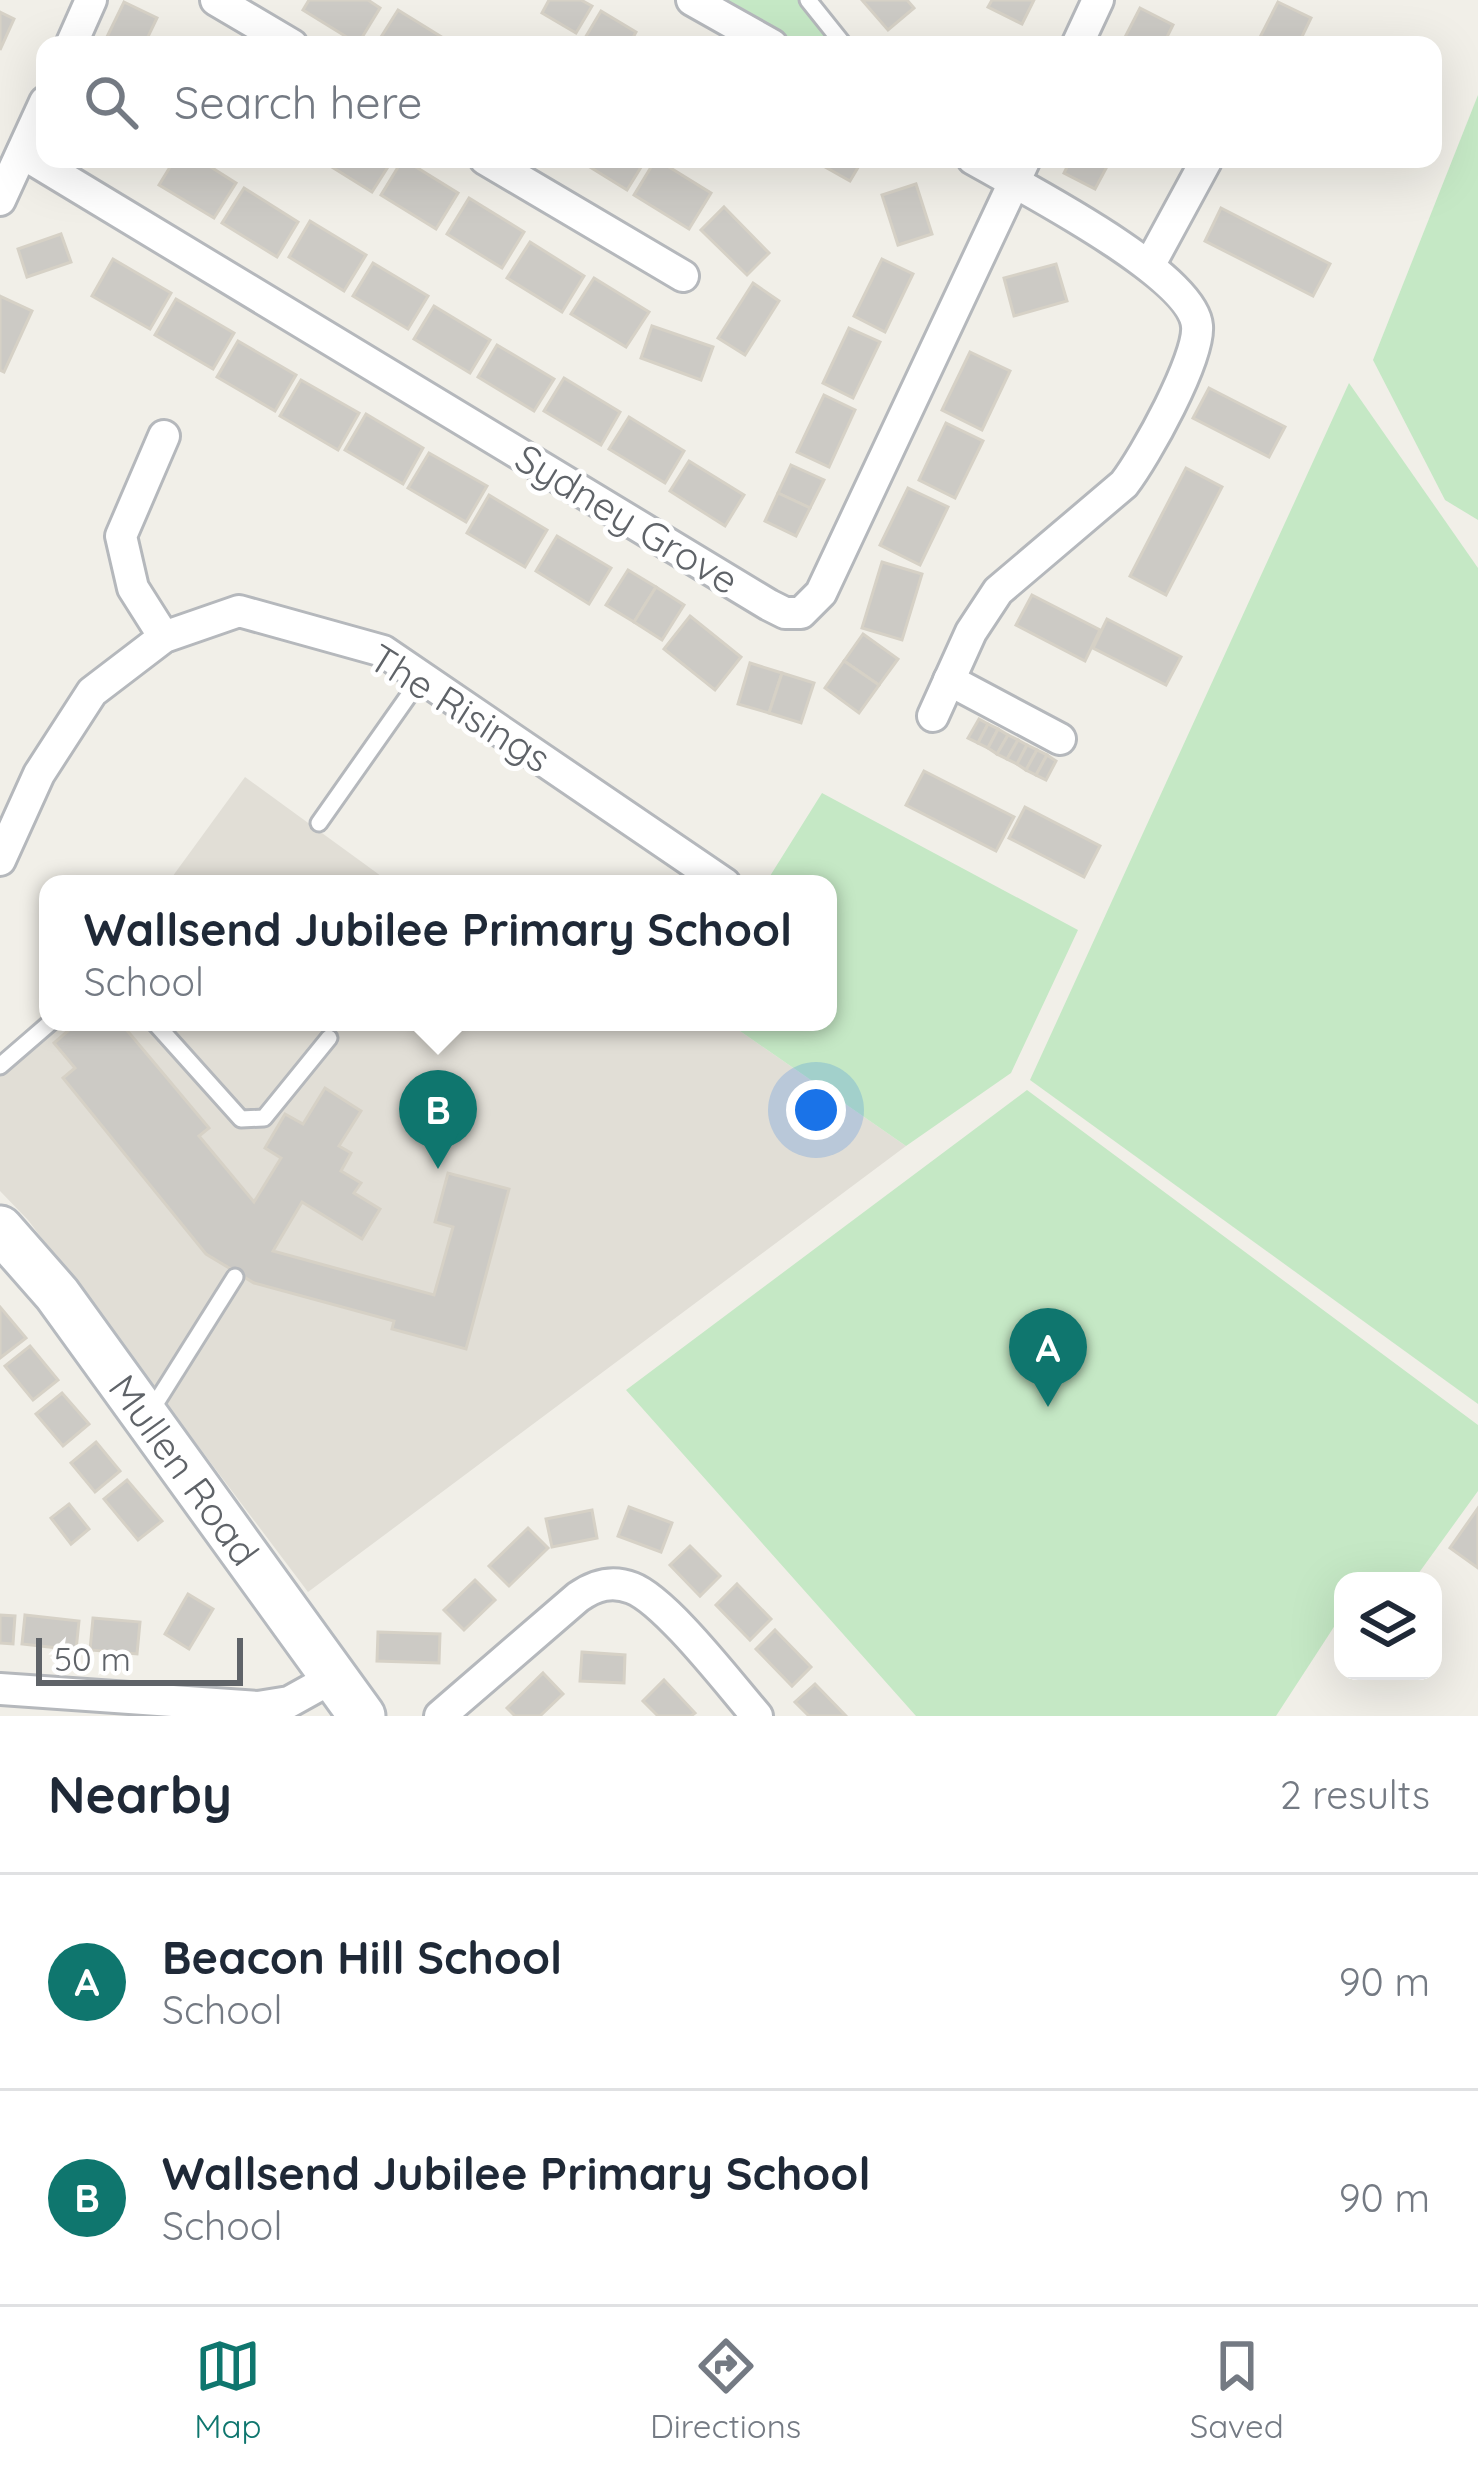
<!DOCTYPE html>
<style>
:root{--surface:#fff;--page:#f6f6f7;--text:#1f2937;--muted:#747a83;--line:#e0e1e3;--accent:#0f766e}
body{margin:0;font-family:Quicksand,sans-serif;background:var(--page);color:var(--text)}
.controls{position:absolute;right:36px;bottom:36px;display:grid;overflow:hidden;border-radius:24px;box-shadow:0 12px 48px #0002}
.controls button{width:108px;height:108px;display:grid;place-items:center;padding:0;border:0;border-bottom:3px solid var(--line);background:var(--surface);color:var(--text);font:60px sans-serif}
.scale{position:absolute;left:36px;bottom:30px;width:207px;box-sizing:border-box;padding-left:12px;border:6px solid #5f6368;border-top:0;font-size:33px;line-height:42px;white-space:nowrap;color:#5f6368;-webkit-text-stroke:9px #fff;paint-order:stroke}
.you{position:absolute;left:816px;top:1110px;width:42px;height:42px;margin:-30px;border:9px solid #fff;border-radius:50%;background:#1a73e8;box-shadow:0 0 0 18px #1a73e833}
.badge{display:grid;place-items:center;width:78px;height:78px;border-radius:50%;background:var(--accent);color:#fff;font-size:39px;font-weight:700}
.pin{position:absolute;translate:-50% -99px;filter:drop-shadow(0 3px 6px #0008)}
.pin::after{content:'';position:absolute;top:63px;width:42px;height:36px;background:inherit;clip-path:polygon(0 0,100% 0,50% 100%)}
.popup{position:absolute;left:39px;top:875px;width:798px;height:156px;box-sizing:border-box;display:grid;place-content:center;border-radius:24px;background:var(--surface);filter:drop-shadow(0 3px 9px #0005);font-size:39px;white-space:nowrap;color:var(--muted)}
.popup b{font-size:45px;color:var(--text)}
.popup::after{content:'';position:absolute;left:50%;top:100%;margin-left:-24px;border:24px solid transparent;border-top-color:var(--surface)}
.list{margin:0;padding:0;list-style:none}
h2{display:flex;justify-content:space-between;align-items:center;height:156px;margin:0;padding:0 48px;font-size:51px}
h2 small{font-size:39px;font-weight:400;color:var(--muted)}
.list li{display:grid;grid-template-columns:78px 1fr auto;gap:36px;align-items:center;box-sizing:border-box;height:216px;padding:0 48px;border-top:3px solid var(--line)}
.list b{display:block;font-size:45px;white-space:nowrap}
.list p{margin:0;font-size:39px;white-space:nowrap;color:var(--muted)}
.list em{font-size:39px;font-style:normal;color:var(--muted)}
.icon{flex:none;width:66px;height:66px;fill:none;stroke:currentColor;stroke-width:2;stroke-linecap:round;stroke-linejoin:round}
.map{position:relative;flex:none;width:1478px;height:1716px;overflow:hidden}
.search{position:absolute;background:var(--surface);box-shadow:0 12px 48px #0002;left:36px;right:36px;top:36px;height:132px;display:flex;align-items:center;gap:30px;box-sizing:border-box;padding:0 42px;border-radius:24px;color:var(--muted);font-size:45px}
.sheet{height:588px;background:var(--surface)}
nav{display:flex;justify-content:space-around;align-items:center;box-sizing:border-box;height:168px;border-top:3px solid var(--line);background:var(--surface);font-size:33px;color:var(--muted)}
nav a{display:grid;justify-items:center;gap:6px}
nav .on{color:var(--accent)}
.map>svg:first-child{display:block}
.education{fill:#e1ded6}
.green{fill:#c5e8c5}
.building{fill:#cccac5;stroke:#d6d1c6;stroke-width:3}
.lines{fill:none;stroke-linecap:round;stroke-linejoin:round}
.lane-casing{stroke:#b5b8bc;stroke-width:21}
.street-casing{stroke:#b5b8bc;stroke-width:36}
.secondary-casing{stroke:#b6babf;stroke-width:51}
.lane{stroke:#fff;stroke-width:15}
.street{stroke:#fff;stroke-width:30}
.secondary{stroke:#fff;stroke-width:45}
.labels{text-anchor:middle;stroke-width:10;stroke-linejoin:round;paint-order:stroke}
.street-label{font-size:39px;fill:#5f6368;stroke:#fff}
</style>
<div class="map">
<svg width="1478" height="1716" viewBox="0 0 1478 1716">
<rect width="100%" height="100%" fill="#f1efe8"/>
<g class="education">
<polygon points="245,777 392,884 167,884"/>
<polygon points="48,1010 48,1022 727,1022 906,1146 308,1592 28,1220 0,1191 0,1053"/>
</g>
<g class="green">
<polygon points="709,0 801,0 837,45 788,45"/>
<polygon points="1478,95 1478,520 1445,500 1373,360"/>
<polygon points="1349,383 1478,568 1478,1404 1030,1080"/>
<polygon points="822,793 1078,930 1011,1073 906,1146 727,1022 828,1022 828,884 765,884"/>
<polygon points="1027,1090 1478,1425 1478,1491 1413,1581 1343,1581 1343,1613 1276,1716 916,1716 626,1390"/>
</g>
<g class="building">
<polygon points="309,0 368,0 380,8 358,44 303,10"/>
<polygon points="549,0 581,0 592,6 576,33 542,13"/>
<polygon points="862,0 907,0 914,8 888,30"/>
<polygon points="992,0 1034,0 1022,24 988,7"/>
<polygon points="124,2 157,18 144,45 103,45"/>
<polygon points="1278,2 1311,18 1298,45 1256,45"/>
<polygon points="1140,8 1173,25 1163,45 1121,45"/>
<polygon points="398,10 453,44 452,45 376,45"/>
<polygon points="601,11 636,32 629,45 596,45 585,38"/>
<polygon points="0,12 14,19 0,50"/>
<polygon points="175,159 198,159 236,183 214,218 159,185"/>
<polygon points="319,159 393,159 372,192"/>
<polygon points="403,159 458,193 436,229 381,195"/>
<polygon points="577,159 646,159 627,190"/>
<polygon points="656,159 711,193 689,229 634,195"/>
<polygon points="811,159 863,159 850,181"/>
<polygon points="1071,159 1111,159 1095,189 1064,173"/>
<polygon points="916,184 932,234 898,245 882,195"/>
<polygon points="244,188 298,222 277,257 222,223"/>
<polygon points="469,198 524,232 502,268 447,234"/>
<polygon points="724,207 769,253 747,275 701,230"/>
<polygon points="1221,208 1330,264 1313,296 1205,241"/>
<polygon points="310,221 366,255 344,291 289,257"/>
<polygon points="61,234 71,262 27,277 18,249"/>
<polygon points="530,242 584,276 562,312 507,278"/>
<polygon points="113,259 171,293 150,329 92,296"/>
<polygon points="882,259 913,274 885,332 854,316"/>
<polygon points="373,263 428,296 408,329 353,296"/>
<polygon points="1056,264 1067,301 1014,316 1004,278"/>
<polygon points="594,278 649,312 626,347 571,314"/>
<polygon points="753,283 779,301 745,355 718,338"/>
<polygon points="0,296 32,311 4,372 0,370"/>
<polygon points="176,299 234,333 213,369 155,335"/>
<polygon points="434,306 490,340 470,373 414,339"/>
<polygon points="652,326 713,347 701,380 641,358"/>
<polygon points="849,328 880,342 853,398 823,383"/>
<polygon points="238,341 296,375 275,411 217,377"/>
<polygon points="497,345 554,379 534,411 478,377"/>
<polygon points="970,352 1010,371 982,430 942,410"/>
<polygon points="564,378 620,412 601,445 544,411"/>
<polygon points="301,380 359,413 338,450 280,416"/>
<polygon points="1209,388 1285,427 1269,457 1193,418"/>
<polygon points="824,395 855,410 829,467 797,452"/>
<polygon points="366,414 423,448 403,484 345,450"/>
<polygon points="629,417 684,451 665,483 609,449"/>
<polygon points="946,423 983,441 955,498 919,480"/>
<polygon points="429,453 487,486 466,522 408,488"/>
<polygon points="689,461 744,495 725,526 670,491"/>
<polygon points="791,465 824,480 810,508 778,493"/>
<polygon points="1186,468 1222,487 1166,595 1130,576"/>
<polygon points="908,488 948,507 920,565 880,545"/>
<polygon points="778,493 810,508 796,536 765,521"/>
<polygon points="489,495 547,530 525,567 467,533"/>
<polygon points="557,536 611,568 589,604 536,571"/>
<polygon points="882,562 922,574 902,640 862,628"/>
<polygon points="628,570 656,587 634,622 606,605"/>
<polygon points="656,587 684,605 662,640 634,622"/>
<polygon points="1032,595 1100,630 1085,661 1016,625"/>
<polygon points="690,616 741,657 715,690 664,649"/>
<polygon points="1107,619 1181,657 1166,685 1093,648"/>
<polygon points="863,634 898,659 879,685 844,661"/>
<polygon points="844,661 879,685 859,713 825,688"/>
<polygon points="750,663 782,673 769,713 738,704"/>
<polygon points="782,673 814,683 801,723 769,713"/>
<polygon points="979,719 988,724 978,743 968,738"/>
<polygon points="988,724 998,729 988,748 978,743"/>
<polygon points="998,729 1008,735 997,754 988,748"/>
<polygon points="1008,735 1018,740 1007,759 997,754"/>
<polygon points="1018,740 1027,745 1017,764 1007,759"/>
<polygon points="1027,745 1037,750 1026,770 1017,764"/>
<polygon points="1037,750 1047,755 1036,775 1026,770"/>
<polygon points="1047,755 1056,761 1046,780 1036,775"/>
<polygon points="924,771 1014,817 996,851 906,805"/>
<polygon points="1025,807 1100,846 1084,877 1009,838"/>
<polygon points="78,1022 120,1022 209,1128 199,1136 254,1202 281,1158 265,1148 285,1114 303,1124 325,1088 361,1111 339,1146 351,1153 341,1171 361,1183 354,1193 380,1209 362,1239 302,1202 273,1251 434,1295 453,1227 435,1222 448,1173 509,1189 466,1349 392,1329 394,1321 254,1283 206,1254 63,1078 75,1068 54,1043"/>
<polygon points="0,1307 26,1338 0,1358"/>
<polygon points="30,1346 58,1380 33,1400 5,1366"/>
<polygon points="62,1393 89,1424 63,1446 36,1414"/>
<polygon points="96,1442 120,1471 95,1492 71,1463"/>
<polygon points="127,1480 162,1521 138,1540 104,1499"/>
<polygon points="69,1504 89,1529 71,1544 51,1518"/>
<polygon points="629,1507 672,1523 661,1552 618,1536"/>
<polygon points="1478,1508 1478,1568 1450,1548"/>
<polygon points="592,1510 597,1538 552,1547 546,1519"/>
<polygon points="528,1528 548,1548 509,1586 489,1566"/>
<polygon points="690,1546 720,1576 700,1596 670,1565"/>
<polygon points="475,1580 495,1600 464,1630 444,1610"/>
<polygon points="737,1584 771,1619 750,1640 716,1605"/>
<polygon points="188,1594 213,1609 189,1649 165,1634"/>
<polygon points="0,1615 15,1616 13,1644 0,1643"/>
<polygon points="25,1615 79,1621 76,1650 22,1644"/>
<polygon points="93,1618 140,1622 137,1654 90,1650"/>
<polygon points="775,1630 811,1667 792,1686 756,1649"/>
<polygon points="378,1632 440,1634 439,1663 377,1661"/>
<polygon points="582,1652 625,1655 624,1683 580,1681"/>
<polygon points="543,1673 563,1694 540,1716 515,1716 507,1708"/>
<polygon points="664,1680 695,1713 691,1716 658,1716 643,1701"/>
<polygon points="815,1684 846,1716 809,1716 795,1702"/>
</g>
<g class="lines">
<g class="lane-casing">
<g id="lane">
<polyline points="808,0 844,45"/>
<polyline points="319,823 421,678"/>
<polyline points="154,1022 241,1119 264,1118 329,1038"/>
<polyline points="0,1066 51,1022"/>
<polyline points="149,1414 235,1277"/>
</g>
</g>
<g class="street-casing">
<g id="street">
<polyline points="216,0 292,45"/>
<polyline points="692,0 772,45"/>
<polyline points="71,45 91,0"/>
<polyline points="1077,45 1098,0"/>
<polyline points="22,153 769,605 785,613 801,613 821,593 1025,159"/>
<polyline points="485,159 683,276"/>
<polyline points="0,200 45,102"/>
<polyline points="1149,266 1206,161"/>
<polyline points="164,436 121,536 133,588 164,637"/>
<polyline points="949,680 1060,739"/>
<path d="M933 716 971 632 998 591 1124 484C1145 457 1200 358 1197 326 1193 274 1020 186 973 159"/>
<polyline points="0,860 39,774 92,692 164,637 239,611 383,651 725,884"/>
<polyline points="0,1689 258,1707 289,1702 334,1677"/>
<path d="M440 1716 578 1597C595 1585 612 1580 632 1588 666 1601 730 1685 757 1716"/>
</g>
</g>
<g class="secondary-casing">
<polyline id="secondary" points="0,1229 57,1294 362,1716"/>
</g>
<use href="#lane" class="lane"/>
<use href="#street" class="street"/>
<use href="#secondary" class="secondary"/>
</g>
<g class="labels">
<g class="street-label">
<text transform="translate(627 519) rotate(31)" y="14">Sydney Grove</text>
<text transform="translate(460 708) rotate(32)" y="14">The Risings</text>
<text transform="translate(184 1470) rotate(54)" y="14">Mullen Road</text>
</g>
</g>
</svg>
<div class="controls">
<button><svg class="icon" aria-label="layers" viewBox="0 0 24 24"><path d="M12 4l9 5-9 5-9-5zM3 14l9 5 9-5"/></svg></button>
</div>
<div class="scale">50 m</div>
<div class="you"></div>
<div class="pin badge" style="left:1048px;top:1407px">A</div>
<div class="pin badge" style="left:438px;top:1169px">B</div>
<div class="popup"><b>Wallsend Jubilee Primary School</b>School</div>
<div class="search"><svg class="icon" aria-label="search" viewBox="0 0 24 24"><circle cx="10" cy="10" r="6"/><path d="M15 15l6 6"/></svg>Search here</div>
</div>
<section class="sheet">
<h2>Nearby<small>2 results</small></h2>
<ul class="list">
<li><span class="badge">A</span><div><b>Beacon Hill School</b><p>School</p></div><em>90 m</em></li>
<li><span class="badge">B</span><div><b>Wallsend Jubilee Primary School</b><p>School</p></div><em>90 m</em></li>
</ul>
</section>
<nav>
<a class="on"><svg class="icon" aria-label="map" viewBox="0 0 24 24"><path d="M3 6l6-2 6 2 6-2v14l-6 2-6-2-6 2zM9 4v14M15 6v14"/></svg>Map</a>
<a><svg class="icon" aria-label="directions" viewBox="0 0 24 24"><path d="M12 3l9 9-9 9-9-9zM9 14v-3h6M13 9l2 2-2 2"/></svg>Directions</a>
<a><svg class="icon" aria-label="saved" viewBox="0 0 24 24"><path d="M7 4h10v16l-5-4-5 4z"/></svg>Saved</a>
</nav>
